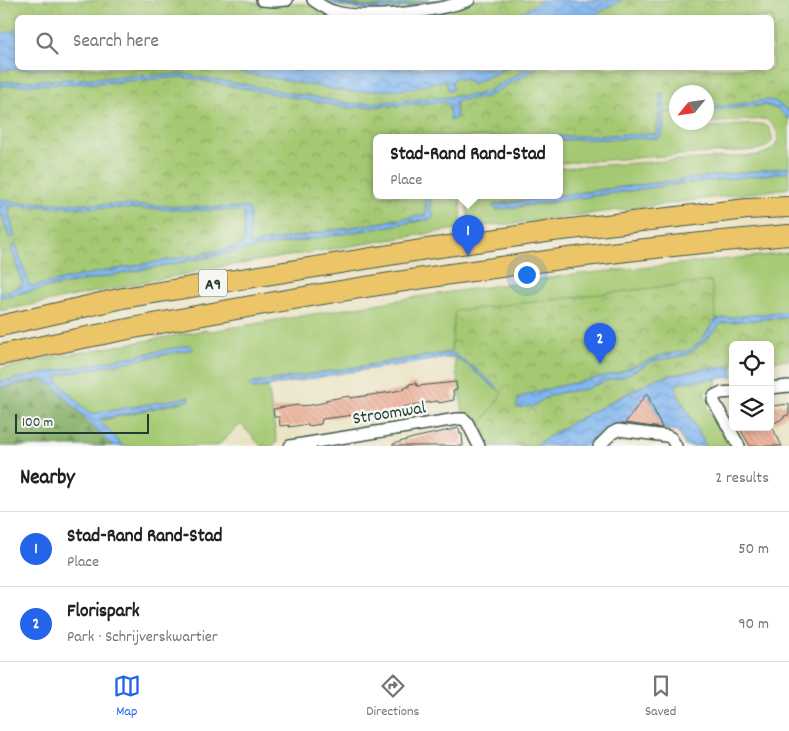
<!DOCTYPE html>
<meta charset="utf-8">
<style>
:root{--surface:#fff;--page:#f2f2f2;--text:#202124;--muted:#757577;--line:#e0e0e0;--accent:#2563eb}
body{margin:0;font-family:Dekko,sans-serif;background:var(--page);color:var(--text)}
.controls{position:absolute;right:15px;bottom:15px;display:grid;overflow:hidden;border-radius:8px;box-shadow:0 2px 8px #0003}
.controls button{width:45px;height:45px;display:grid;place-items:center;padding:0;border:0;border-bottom:1px solid var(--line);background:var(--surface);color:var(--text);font:25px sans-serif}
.compass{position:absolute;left:669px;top:85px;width:45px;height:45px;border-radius:50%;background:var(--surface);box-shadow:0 2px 8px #0003;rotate:241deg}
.scale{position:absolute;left:15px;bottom:12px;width:134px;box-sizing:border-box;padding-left:5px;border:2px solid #1f3d34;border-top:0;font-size:14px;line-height:18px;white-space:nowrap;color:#1f3d34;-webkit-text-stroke:4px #f6f6f2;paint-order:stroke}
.you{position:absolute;left:526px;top:274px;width:18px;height:18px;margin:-12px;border:4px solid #fff;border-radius:50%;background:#1a73e8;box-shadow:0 0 0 8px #1a73e833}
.badge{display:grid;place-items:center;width:32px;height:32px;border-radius:50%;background:var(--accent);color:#fff;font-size:16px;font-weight:700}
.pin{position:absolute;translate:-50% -41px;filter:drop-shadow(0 1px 2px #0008)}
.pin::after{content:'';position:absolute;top:26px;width:18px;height:15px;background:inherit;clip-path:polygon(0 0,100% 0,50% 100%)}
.popup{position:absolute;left:373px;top:134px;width:190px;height:65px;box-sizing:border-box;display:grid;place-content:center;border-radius:8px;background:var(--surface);filter:drop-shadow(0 1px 4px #0005);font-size:16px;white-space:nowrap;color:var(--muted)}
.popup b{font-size:19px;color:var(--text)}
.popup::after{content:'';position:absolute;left:50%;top:100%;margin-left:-10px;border:10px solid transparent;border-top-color:var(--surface)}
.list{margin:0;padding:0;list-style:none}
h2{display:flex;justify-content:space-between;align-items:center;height:65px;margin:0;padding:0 20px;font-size:21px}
h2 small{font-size:16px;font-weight:400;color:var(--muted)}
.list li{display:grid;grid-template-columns:32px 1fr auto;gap:15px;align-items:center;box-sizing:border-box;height:75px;padding:0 20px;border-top:1px solid var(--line)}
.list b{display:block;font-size:19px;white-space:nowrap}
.list p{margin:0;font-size:16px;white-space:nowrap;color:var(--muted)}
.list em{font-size:16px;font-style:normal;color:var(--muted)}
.icon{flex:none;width:28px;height:28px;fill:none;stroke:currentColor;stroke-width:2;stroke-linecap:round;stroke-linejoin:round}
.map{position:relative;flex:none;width:789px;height:446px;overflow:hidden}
.search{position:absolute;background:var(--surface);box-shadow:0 2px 8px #0003;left:15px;right:15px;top:15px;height:55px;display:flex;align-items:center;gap:12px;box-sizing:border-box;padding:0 18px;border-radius:8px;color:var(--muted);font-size:19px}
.sheet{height:215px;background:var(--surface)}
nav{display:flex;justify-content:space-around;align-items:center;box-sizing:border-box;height:70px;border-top:1px solid var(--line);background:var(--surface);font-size:14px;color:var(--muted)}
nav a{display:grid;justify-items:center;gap:2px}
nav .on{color:var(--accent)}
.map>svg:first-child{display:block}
.green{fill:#a5c972;stroke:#628353}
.forest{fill:url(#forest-firs);stroke:#52754c}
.park{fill:url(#park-crowns);stroke:#628353}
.water{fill:url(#water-waves);stroke:#507a92}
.building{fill:url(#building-back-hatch)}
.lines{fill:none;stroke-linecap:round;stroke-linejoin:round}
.street-casing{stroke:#3e564a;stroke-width:14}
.highway-casing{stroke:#3e564a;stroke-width:22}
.street{stroke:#fff;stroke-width:11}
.highway{stroke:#edc569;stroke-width:20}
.labels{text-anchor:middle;stroke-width:5;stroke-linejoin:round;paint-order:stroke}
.shield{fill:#f6f6f2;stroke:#60746d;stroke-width:1}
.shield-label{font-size:16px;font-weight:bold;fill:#1f3d34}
.street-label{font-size:18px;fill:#1f3d34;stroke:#f6f6f2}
</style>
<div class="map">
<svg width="789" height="446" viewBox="0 0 789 446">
<defs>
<pattern id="forest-firs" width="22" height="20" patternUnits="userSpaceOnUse" patternTransform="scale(1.25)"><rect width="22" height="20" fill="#84ad64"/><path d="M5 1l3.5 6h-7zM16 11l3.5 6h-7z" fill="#6b8e53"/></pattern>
<pattern id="park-crowns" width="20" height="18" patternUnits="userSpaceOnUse" patternTransform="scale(1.25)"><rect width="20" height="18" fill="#a5c972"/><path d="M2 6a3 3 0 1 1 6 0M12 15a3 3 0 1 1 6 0" fill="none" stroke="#86a45e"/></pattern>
<pattern id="water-waves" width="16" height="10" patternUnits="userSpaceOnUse" patternTransform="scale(1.25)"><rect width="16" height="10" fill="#81b6ef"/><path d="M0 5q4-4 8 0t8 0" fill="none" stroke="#6995c2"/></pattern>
<pattern id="building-back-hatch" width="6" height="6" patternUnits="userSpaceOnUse" patternTransform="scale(1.25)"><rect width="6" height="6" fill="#efb098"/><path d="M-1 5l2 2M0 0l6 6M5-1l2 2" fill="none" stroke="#cc9884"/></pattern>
</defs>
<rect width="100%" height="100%" fill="#f6f6f2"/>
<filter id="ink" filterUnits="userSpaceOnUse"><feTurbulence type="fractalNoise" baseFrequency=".02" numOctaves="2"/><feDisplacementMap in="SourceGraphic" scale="10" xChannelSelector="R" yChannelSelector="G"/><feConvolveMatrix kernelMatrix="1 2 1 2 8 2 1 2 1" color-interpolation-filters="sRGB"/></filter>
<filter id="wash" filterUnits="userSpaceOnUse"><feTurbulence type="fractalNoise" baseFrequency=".0096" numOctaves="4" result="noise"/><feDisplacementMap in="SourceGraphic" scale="20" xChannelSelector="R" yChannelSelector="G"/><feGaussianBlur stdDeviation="1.12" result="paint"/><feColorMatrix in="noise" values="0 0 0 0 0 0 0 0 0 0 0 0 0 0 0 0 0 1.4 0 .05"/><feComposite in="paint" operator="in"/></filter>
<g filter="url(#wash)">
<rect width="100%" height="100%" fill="#ebe3c4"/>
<g class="green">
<polygon points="664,98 673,106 676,122 680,123 688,128 762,124 769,128 773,140 766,147 756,150 559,163 559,140 658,138 661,136 663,130"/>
<path d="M765 105 778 109 789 120V167L606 189 496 204 493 206 497 210 663 186 789 172V188L518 223 470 227 465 195H559V168L759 155C781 150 785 131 765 119L693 124 690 123 706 122 707 111Z"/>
<polygon points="430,195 460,195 462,228 220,267 0,311 0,297 244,250 432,219 434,216 431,211"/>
<polygon points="789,253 789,311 717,319 657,378 571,423 534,446 487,446 475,419 463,413 454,357 467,365 495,388 473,368 451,352 249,384 253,389 268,387 277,442 272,446 261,446 241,424 217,446 123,446 98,421 190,400 90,414 59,382 57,378 59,375 194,349 190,345 0,382 0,369 43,359 206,330 211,331 423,296 570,275"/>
<polygon points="716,379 717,390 703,392 710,403 706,406 727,441 732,442 730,446 706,446 675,389 676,385 682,382"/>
</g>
<polygon class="forest" points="41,379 54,385 112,446 0,446 0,388"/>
<g class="park">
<polygon points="0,0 245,0 263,4 305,4 339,17 18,18 18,68 772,68 772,18 401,17 461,6 477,0 789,0 789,112 765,105 707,110 706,92 676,92 676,112 659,112 656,134 542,137 377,137 377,195 425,195 425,215 252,244 0,293"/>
<path d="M332 0H429C399 7 362 11 332 0Z"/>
<polygon points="711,281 716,319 722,323 789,317 789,360 770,361 770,345 733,345 733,366 702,369 657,378 571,423 534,446 487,446 479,427 502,393 474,368 451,352 455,311"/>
</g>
<g class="water">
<path d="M331 0C349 9 382 7 402 5 416 4 428 0 442 0 435 1 429 3 423 5 402 10 346 13 328 1Z"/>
<polygon points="543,0 622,0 591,17 514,17"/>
<polygon points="17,29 18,68 71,68 0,70 0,33 10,32"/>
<polygon points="216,68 507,68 473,84 467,80 456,78 452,81 453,90 448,90 446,81 443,80 410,89 349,92"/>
<polygon points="528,68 538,68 486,97 457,101 455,104 457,118 450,120 449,105 446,102 350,108 182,77 117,82 0,86 0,82 184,74 354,104 475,95 486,92"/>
<polygon points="660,93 663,93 664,98 663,130 661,136 658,138 559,140 559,137 538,137 656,134 659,125"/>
<polygon points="767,100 775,101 789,111 789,120 778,109 765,105 707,111 707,108"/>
<polygon points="789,167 789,172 663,186 496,210 493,205 606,189"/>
<polygon points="425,195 430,195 431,211 434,216 432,219 244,250 0,297 0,293 23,286 11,247 16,244 29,284 30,286 34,286 93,273 235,248 244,244 244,213 240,211 15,206 10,207 8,209 15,237 9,238 0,209 0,198 14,202 246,208 249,209 250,212 249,242 252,244 425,215 427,212"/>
<polygon points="789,311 789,317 722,323 697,348 687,355 653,361 623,377 612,379 586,389 559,393 545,398 534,406 516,408 519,398 538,391 618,373 659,356 690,350 702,339 716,319"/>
<polygon points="190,345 194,349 59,375 57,378 59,382 90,414 189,397 190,400 99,420 123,446 112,446 53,385 41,379 0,388 0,382"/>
<polygon points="451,352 474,368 497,387 496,389 467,365 454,357 343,373 253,389 249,385 249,384"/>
<polygon points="733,366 733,377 682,382 676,386 678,395 706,446 685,446 678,431 663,429 647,393 623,426 609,425 586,446 534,446 571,423 657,378 702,369"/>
</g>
<g id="blocks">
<g class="building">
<polygon points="456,382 457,390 453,391 454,400 439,403 438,401 401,407 402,409 379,412 322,419 321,424 309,426 308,424 289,427 289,425 280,426 279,417 274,417 273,409 298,405 298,406 312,405 326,402 325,400 350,396 350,398 357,397 391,392 405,389 404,387 409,387 409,384 416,383 417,386"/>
<polygon points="647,393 651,403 662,428 625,423"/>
<polygon points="789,404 789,415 784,416 784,418 774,423 772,406"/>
<polygon points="739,427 772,427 782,446 750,446"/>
<polygon points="459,428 460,434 462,434 463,446 393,446 393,444 413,438"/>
</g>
</g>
</g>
<g filter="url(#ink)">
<use href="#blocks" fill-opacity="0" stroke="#3e564a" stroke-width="1"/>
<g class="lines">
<g class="street-casing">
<g id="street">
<polyline points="262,0 274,1 287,0"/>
<path d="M313 0C319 4 326 9 333 11 362 21 440 11 469 0"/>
<polyline points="770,388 789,386"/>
<polyline points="733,392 720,393 714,396 713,400 739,446"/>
<polyline points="290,446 457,419 464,419 467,422 479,446"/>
<polyline points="599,446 612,433 618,430 667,436 671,438 676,446"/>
</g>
</g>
<g class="highway-casing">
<g id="highway">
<polyline points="0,326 123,298 427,249 553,231 747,209 789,207"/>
<path d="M0 355C260 300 524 257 789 235"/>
</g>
</g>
<use href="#street" class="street"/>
<use href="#highway" class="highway"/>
</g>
</g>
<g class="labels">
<rect class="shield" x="199" y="269.5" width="28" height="27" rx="4"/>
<g class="shield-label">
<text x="213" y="289">A9</text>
</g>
<g class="street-label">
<text transform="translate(389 412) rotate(-9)" y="6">Stroomwal</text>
</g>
</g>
</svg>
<div class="controls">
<button><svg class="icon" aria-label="locate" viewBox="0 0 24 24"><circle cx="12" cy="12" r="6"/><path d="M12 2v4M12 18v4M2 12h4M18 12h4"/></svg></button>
<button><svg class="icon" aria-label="layers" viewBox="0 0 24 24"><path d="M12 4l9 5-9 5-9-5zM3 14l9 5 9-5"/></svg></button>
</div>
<svg class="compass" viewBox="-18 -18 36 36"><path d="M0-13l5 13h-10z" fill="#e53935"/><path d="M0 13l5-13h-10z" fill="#757577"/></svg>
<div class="scale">100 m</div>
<div class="you"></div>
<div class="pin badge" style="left:468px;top:256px">1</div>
<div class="popup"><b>Stad-Rand Rand-Stad</b>Place</div>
<div class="pin badge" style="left:600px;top:364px">2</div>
<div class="search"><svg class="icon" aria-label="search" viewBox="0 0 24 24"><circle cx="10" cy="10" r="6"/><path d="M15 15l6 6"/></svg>Search here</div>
</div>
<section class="sheet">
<h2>Nearby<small>2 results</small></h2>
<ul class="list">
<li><span class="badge">1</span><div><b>Stad-Rand Rand-Stad</b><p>Place</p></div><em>50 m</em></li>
<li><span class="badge">2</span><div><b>Florispark</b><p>Park · Schrijverskwartier</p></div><em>90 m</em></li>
</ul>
</section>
<nav>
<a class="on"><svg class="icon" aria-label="map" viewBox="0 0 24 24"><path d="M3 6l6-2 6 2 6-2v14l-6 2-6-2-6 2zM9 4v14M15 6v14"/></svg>Map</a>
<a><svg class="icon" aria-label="directions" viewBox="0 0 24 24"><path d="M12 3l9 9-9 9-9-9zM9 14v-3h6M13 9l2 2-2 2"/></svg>Directions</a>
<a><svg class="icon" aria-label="saved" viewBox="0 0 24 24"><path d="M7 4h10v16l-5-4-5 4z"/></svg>Saved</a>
</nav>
